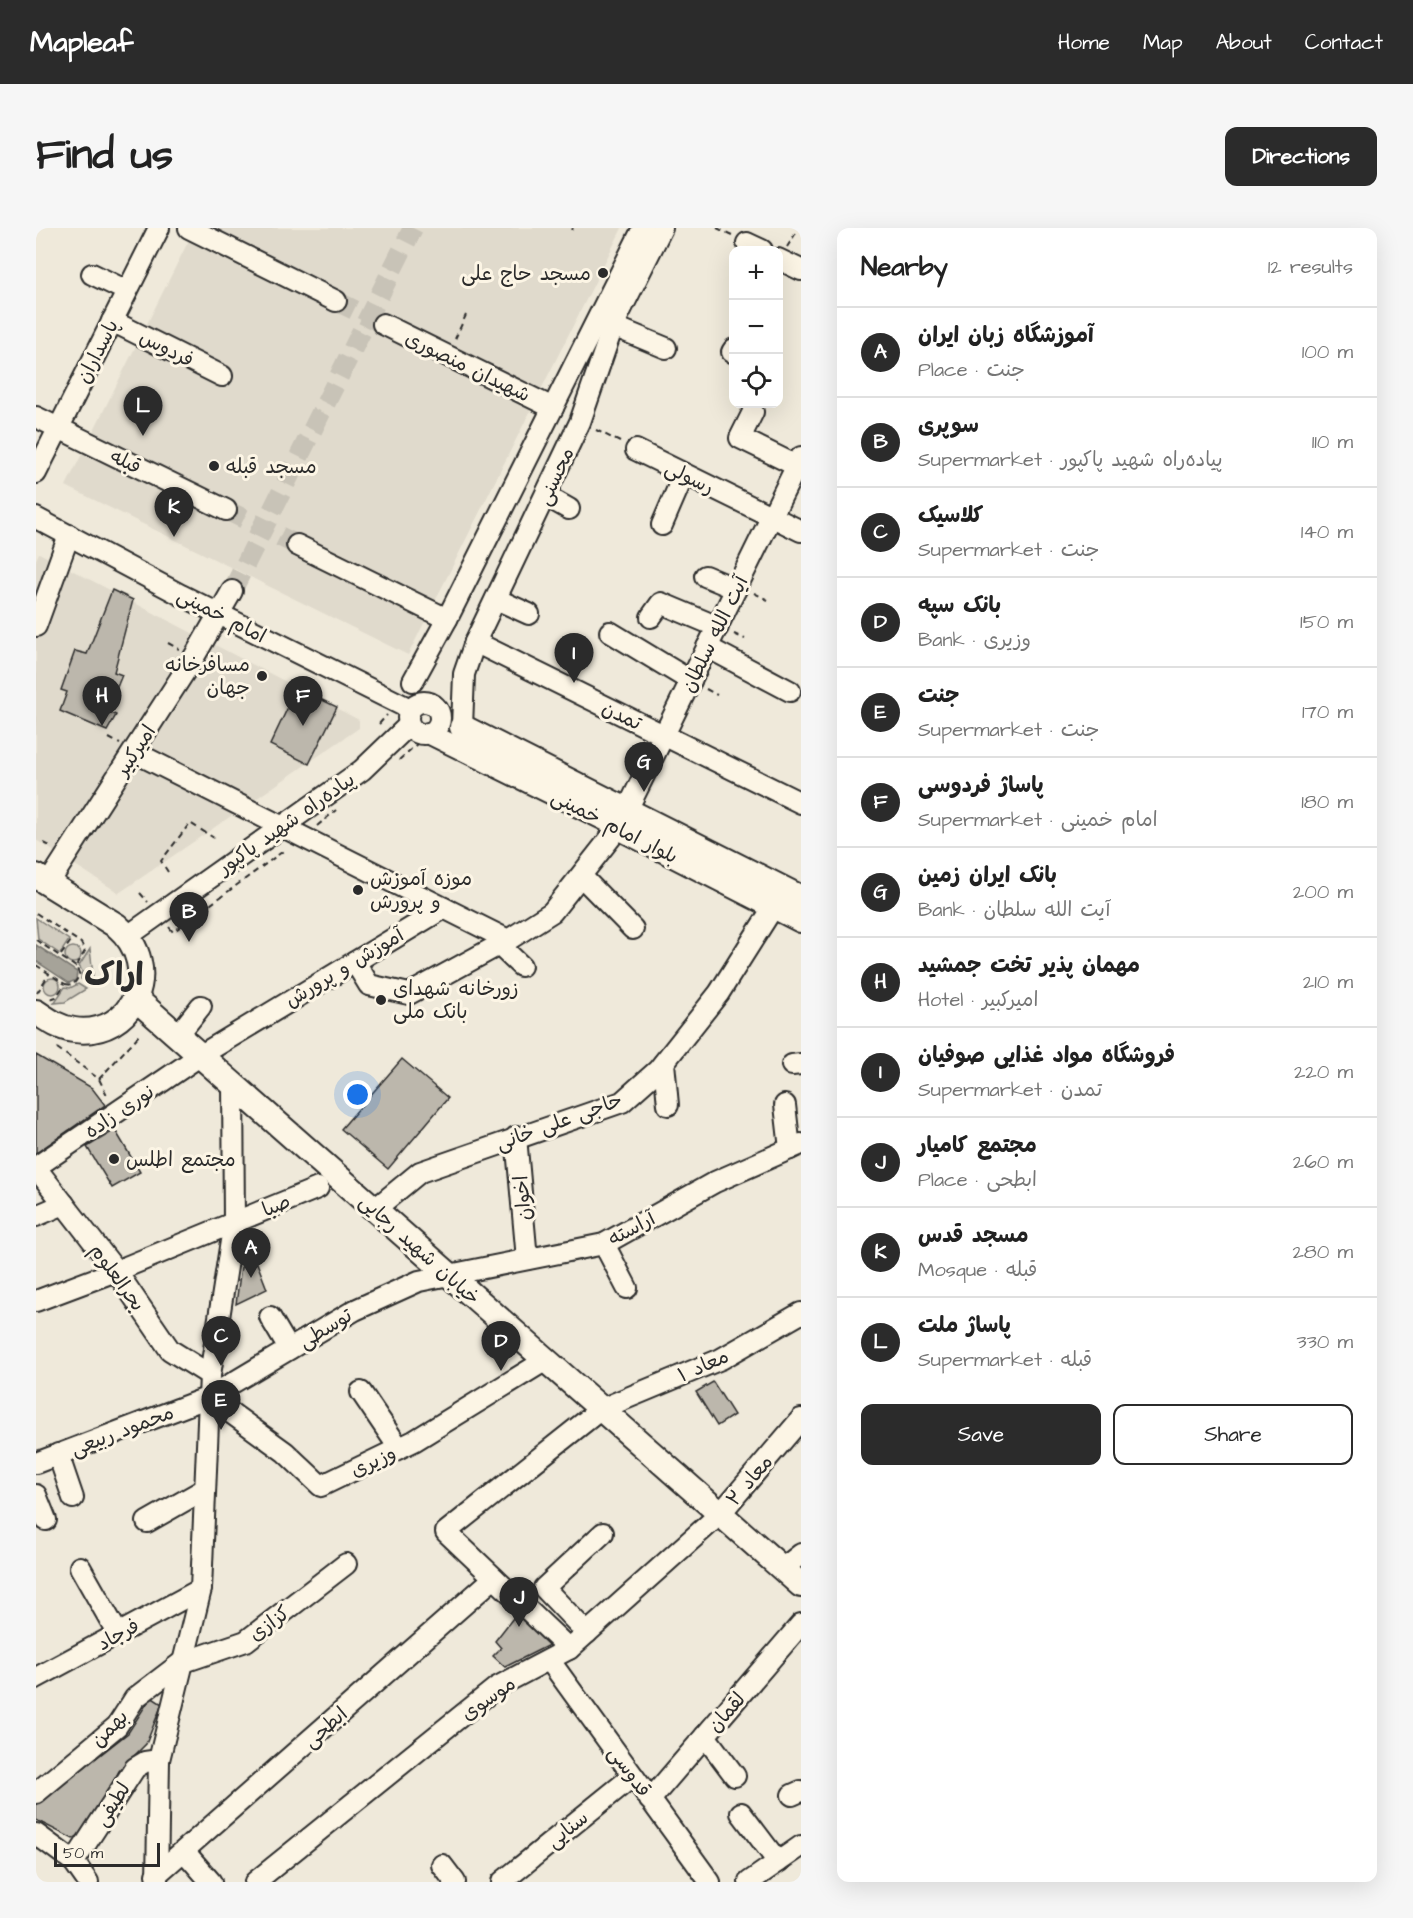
<!DOCTYPE html>
<meta charset="utf-8">
<style>
:root{--surface:#fff;--page:#f6f6f6;--text:#222;--muted:#767676;--line:#e0e0e0;--accent:#2b2b2b}
body{margin:0;font-family:"Architects Daughter","Playpen Sans Arabic",sans-serif;background:var(--page);color:var(--text)}
.controls{position:absolute;right:18px;top:18px;display:grid;overflow:hidden;border-radius:12px;box-shadow:0 6px 24px #0002}
.controls button{width:54px;height:54px;display:grid;place-items:center;padding:0;border:0;border-bottom:2px solid var(--line);background:var(--surface);color:var(--text);font:30px sans-serif}
.scale{position:absolute;left:18px;bottom:15px;width:106px;box-sizing:border-box;padding-left:6px;border:3px solid #2b2b2b;border-top:0;font-size:16px;line-height:21px;white-space:nowrap;color:#2b2b2b;-webkit-text-stroke:4px #fcf5e5;paint-order:stroke}
.you{position:absolute;left:322px;top:867px;width:21px;height:21px;margin:-15px;border:4px solid #fff;border-radius:50%;background:#1a73e8;box-shadow:0 0 0 9px #1a73e833}
.badge{display:grid;place-items:center;width:39px;height:39px;border-radius:50%;background:var(--accent);color:#fff;font-size:20px;font-weight:700}
.pin{position:absolute;translate:-50% -50px;filter:drop-shadow(0 2px 3px #0008)}
.pin::after{content:'';position:absolute;top:32px;width:21px;height:18px;background:inherit;clip-path:polygon(0 0,100% 0,50% 100%)}
.list{margin:0;padding:0;list-style:none}
h2{display:flex;justify-content:space-between;align-items:center;height:78px;margin:0;padding:0 24px;font-size:26px}
h2 small{font-size:20px;font-weight:400;color:var(--muted)}
.list li{display:grid;grid-template-columns:39px 1fr auto;gap:18px;align-items:center;box-sizing:border-box;height:90px;padding:0 24px;border-top:2px solid var(--line)}
.list b{display:block;font-size:22px;white-space:nowrap}
.list p{margin:0;font-size:20px;white-space:nowrap;color:var(--muted)}
.list em{font-size:20px;font-style:normal;color:var(--muted)}
.actions{display:flex;gap:12px;padding:18px 24px}
.actions a{flex:1;padding:14px 0;border:2px solid var(--accent);border-radius:12px;text-align:center;font-size:21px;color:var(--accent)}
.actions .main{background:var(--accent);color:#fff}
.icon{flex:none;width:33px;height:33px;fill:none;stroke:currentColor;stroke-width:2;stroke-linecap:round;stroke-linejoin:round}
.map{position:relative;flex:none;width:765px;height:1654px;overflow:hidden;border-radius:12px}
header{display:flex;align-items:center;gap:36px;box-sizing:border-box;height:84px;padding:0 30px;background:var(--accent);color:#fff}
header strong{font-size:28px}
nav{display:flex;gap:33px;margin-inline-start:auto;font-size:21px}
.intro{display:flex;align-items:center;justify-content:space-between;box-sizing:border-box;height:144px;padding:0 36px}
h1{margin:0;font-size:42px}
.button{padding:15px 27px;border-radius:12px;background:var(--accent);color:#fff;font-size:21px;font-weight:700}
main{display:flex;gap:36px;padding:0 36px}
aside{flex:1;background:var(--surface);border-radius:12px;box-shadow:0 6px 24px #0002}
.map>svg:first-child{display:block}
.built{fill:#e0dacc}
.green{fill:#d2cdc0;stroke:#7e7c76;stroke-width:1.5}
.water{fill:#a6a399;stroke:#75736d;stroke-width:1.5}
.building{fill:#bcb7ac;stroke:#2b2b2b;stroke-width:1.5}
.lines{fill:none;stroke-linecap:round;stroke-linejoin:round}
.minor-tunnel{stroke:#c8c3b7;stroke-width:20;stroke-dasharray:20 10;stroke-linecap:butt}
.minor-casing{stroke:#2b2b2b;stroke-width:24}
.major-casing{stroke:#2b2b2b;stroke-width:28}
.path{stroke:#2b2b2b;stroke-width:2;stroke-dasharray:6 4.5;stroke-linecap:butt}
.minor{stroke:#fcf5e5;stroke-width:20}
.major{stroke:#fcf5e5;stroke-width:24}
.poi-dot{fill:#2b2b2b;stroke:#fcf5e5;stroke-width:2}
.labels{text-anchor:middle;stroke-width:6;stroke-linejoin:round;paint-order:stroke}
.poi-label{font-size:20px;fill:#2b2b2b;stroke:#fcf5e5;text-anchor:start}
.street-label{font-size:20px;fill:#2b2b2b;stroke:#fcf5e5}
.town-label{font-size:32px;font-weight:bold;fill:#2b2b2b;stroke:#fcf5e5}
</style>
<header>
<strong>Mapleaf</strong>
<nav><a>Home</a><a>Map</a><a>About</a><a>Contact</a></nav>
</header>
<div class="intro"><h1>Find us</h1><a class="button">Directions</a></div>
<main>
<div class="map">
<svg width="765" height="1654" viewBox="0 0 765 1654">
<rect width="100%" height="100%" fill="#efe9da"/>
<filter id="ink" filterUnits="userSpaceOnUse"><feTurbulence type="fractalNoise" baseFrequency=".0167" numOctaves="2"/><feDisplacementMap in="SourceGraphic" scale="12" xChannelSelector="R" yChannelSelector="G"/><feConvolveMatrix kernelMatrix="1 2 1 2 8 2 1 2 1" color-interpolation-filters="sRGB"/></filter>
<g filter="url(#ink)">
<g class="built">
<polygon points="159,0 586,0 372,427 30,258"/>
<polygon points="3,325 323,492 323,500 83,665 0,612 0,332"/>
</g>
<g class="green">
<polygon points="0,690 33,712 24,726 2,711"/>
<circle cx="37" cy="727" r="8"/>
<polygon points="54,721 57,747 53,757 45,751 46,743 43,738"/>
<circle cx="16" cy="758" r="8"/>
<polygon points="42,756 50,761 29,774 18,775 29,759 34,760"/>
</g>
<polygon class="water" points="0,717 41,744 40,752 33,755 0,733"/>
<g class="building">
<polygon points="76,362 97,372 78,444 86,447 71,483 80,487 71,503 24,483 31,464 25,462 39,423 51,426"/>
<polygon points="261,460 301,479 273,536 234,517"/>
<polygon points="0,827 56,860 69,877 0,925"/>
<polygon points="366,831 412,870 352,941 305,901"/>
<polygon points="79,902 104,944 76,960 51,919"/>
<polygon points="221,1035 231,1061 200,1076 205,1039"/>
<polygon points="677,1154 698,1187 681,1198 660,1164"/>
<polygon points="481,1385 513,1417 469,1439 457,1428 465,1420 459,1413"/>
<polygon points="115,1469 126,1476 110,1516 83,1543 53,1601 37,1611 0,1592 0,1577 92,1505"/>
</g>
<g class="lines">
<g class="minor-tunnel">
<polyline points="300,73 343,94"/>
<polyline points="190,282 261,317"/>
<polyline points="196,363 377,0"/>
</g>
<g class="minor-casing">
<g id="minor">
<polyline points="153,0 300,73"/>
<polyline points="711,15 726,22"/>
<polyline points="742,31 765,42"/>
<polyline points="56,46 91,63"/>
<polyline points="76,93 186,148"/>
<polyline points="347,96 517,180"/>
<polyline points="577,98 630,120"/>
<polyline points="696,124 698,121"/>
<polyline points="717,184 704,210 761,238"/>
<polyline points="0,189 190,282"/>
<polyline points="600,222 765,303"/>
<polyline points="0,245 123,0"/>
<polyline points="510,268 533,281"/>
<polyline points="0,290 145,367 374,481"/>
<polyline points="626,297 648,246"/>
<polyline points="261,317 411,391"/>
<polyline points="669,348 700,361"/>
<polyline points="460,371 493,386"/>
<polyline points="615,389 625,375 682,399"/>
<polyline points="0,398 33,307"/>
<polyline points="574,404 655,453"/>
<polyline points="439,414 765,575"/>
<polyline points="671,419 754,463"/>
<polyline points="377,453 411,391 607,0"/>
<circle cx="388" cy="490" r="16"/>
<polyline points="426,499 428,446 439,414 544,194 577,98 626,0"/>
<polyline points="98,524 408,680"/>
<polyline points="591,582 765,229"/>
<polyline points="546,649 597,701"/>
<polyline points="12,656 158,429 196,363"/>
<polyline points="92,708 326,542 373,497"/>
<polyline points="463,717 485,738"/>
<polyline points="319,734 333,757 373,766 472,712"/>
<polyline points="142,807 165,778"/>
<polyline points="628,835 632,877"/>
<polyline points="756,837 765,836"/>
<polyline points="749,877 754,921"/>
<polyline points="480,909 491,1031"/>
<polyline points="0,939 165,827 408,680 472,712 516,684 583,599 392,505"/>
<polyline points="0,940 80,1043 134,1122 174,1147"/>
<polyline points="339,981 384,944 586,874 622,842 683,765 738,678"/>
<polyline points="0,988 28,976"/>
<polyline points="568,1016 591,1060"/>
<polyline points="0,1073 80,1043 282,960"/>
<polyline points="234,1089 253,1121"/>
<polyline points="325,1164 363,1220"/>
<polyline points="173,1169 249,1224 285,1258 378,1213 510,1132"/>
<polyline points="22,1226 37,1270"/>
<polyline points="0,1235 173,1169 319,1082 383,1053 568,1016 679,954 765,916"/>
<polyline points="0,1267 10,1292"/>
<polyline points="111,1294 169,1261"/>
<polyline points="44,1339 82,1406"/>
<polyline points="746,1341 765,1326"/>
<polyline points="551,1405 508,1360 567,1305"/>
<polyline points="533,1421 410,1304 565,1181 685,1131 765,1085"/>
<polyline points="514,1433 674,1654"/>
<polyline points="0,1450 165,1361"/>
<polyline points="669,1508 699,1548"/>
<polyline points="0,1565 81,1498 99,1470 145,1435 210,1413 310,1336"/>
<polyline points="756,1567 765,1563"/>
<polyline points="614,1572 765,1396"/>
<polyline points="705,1585 742,1634"/>
<polyline points="0,1606 38,1634 52,1654"/>
<polyline points="148,1623 175,1654"/>
<polyline points="38,1634 99,1540 109,1534 123,1532"/>
<polyline points="406,1637 419,1654"/>
<polyline points="120,1647 458,1350"/>
<polyline points="121,1654 123,1532 165,1361 174,1147 198,994 197,855"/>
<polyline points="219,1654 461,1459 533,1421 684,1286 765,1191"/>
<polyline points="466,1654 597,1548"/>
<polyline points="713,1654 765,1618"/>
</g>
</g>
<g class="major-casing">
<g id="major">
<polyline points="426,499 765,670"/>
<polyline points="583,599 765,692"/>
<path d="M0 648 81 698C129 740 97 810 38 802 23 800 12 792 0 784"/>
<polyline points="99,770 765,1357"/>
</g>
</g>
<g class="path">
<polyline points="681,0 698,8"/>
<polyline points="536,2 537,0"/>
<polyline points="751,19 763,0"/>
<polyline points="419,111 430,87"/>
<polyline points="560,202 584,214"/>
<polyline points="718,365 732,372"/>
<polyline points="698,406 709,411"/>
<polyline points="132,415 143,421"/>
<polyline points="670,461 681,467"/>
<polyline points="343,496 351,487"/>
<polyline points="73,510 84,516"/>
<polyline points="363,532 381,516"/>
<polyline points="281,598 300,582"/>
<polyline points="8,615 16,619"/>
<polyline points="132,644 125,633 154,595 178,610"/>
<polyline points="104,665 112,674"/>
<polyline points="0,685 45,715 49,723 40,739 44,747 37,757 29,756 20,769 14,771"/>
<polyline points="133,699 137,704 250,621"/>
<polyline points="0,712 40,739"/>
<polyline points="25,727 37,710"/>
<polyline points="0,737 29,756"/>
<polyline points="1,765 13,746"/>
<polyline points="21,820 63,851 72,869"/>
<polyline points="63,851 105,805"/>
</g>
<use href="#minor" class="minor"/>
<use href="#major" class="major"/>
</g>
</g>
<g class="poi-dot">
<circle cx="567" cy="45" r="6"/>
<circle cx="178" cy="238" r="6"/>
<circle cx="226" cy="448" r="6"/>
<circle cx="322" cy="662" r="6"/>
<circle cx="345" cy="772" r="6"/>
<circle cx="78" cy="931" r="6"/>
</g>
<g class="labels">
<g class="poi-label">
<text x="555" y="52" text-anchor="end">مسجد حاج علی</text>
<text x="190" y="245">مسجد قبله</text>
<text x="214" y="443" text-anchor="end">مسافرخانه<tspan x="214" dy="23">جهان</tspan></text>
<text x="334" y="657">موزه آموزش<tspan x="334" dy="23">و پرورش</tspan></text>
<text x="357" y="767">زورخانه شهدای<tspan x="357" dy="23">بانک ملی</tspan></text>
<text x="90" y="938">مجتمع اطلس</text>
</g>
<g class="street-label">
<text transform="translate(131 120) rotate(27)" y="7">فردوس</text>
<text transform="translate(61 123) rotate(-63)" y="7">پاسداران</text>
<text transform="translate(432 138) rotate(26)" y="7">شهیدان منصوری</text>
<text transform="translate(90 233) rotate(26)" y="7">قبله</text>
<text transform="translate(519 248) rotate(-65)" y="7">محسنی</text>
<text transform="translate(654 249) rotate(26)" y="7">رسولی</text>
<text transform="translate(186 387) rotate(27)" y="7">امام خمینی</text>
<text transform="translate(678 406) rotate(-64)" y="7">آیت الله سلطان</text>
<text transform="translate(586 487) rotate(26)" y="7">تمدن</text>
<text transform="translate(99 522) rotate(-57)" y="7">امیرکبیر</text>
<text transform="translate(250 595) rotate(-35)" y="7">پیاده‌راه شهید پاکپور</text>
<text transform="translate(579 598) rotate(27)" y="7">بلوار امام خمینی</text>
<text transform="translate(308 739) rotate(-31)" y="7">آموزش و پرورش</text>
<text transform="translate(83 883) rotate(-34)" y="7">نوری زاده</text>
<text transform="translate(523 893) rotate(-20)" y="7">حاجی علی خانی</text>
<text transform="translate(486 970) rotate(-95)" y="7">اخوان</text>
<text transform="translate(240 977) rotate(-22)" y="7">صبا</text>
<text transform="translate(595 1000) rotate(-28)" y="7">آراسته</text>
<text transform="translate(384 1021) rotate(42)" y="7">خیابان شهید رجایی</text>
<text transform="translate(82 1049) rotate(54)" y="7">بحرالعلوم</text>
<text transform="translate(289 1100) rotate(-31)" y="7">توسطی</text>
<text transform="translate(667 1137) rotate(-24)" y="7">معاد ۱</text>
<text transform="translate(86 1202) rotate(-21)" y="7">محمود ربیعی</text>
<text transform="translate(337 1233) rotate(-25)" y="7">وزیری</text>
<text transform="translate(713 1252) rotate(-50)" y="7">معاد ۲</text>
<text transform="translate(233 1395) rotate(-36)" y="7">کزازی</text>
<text transform="translate(82 1406) rotate(-29)" y="7">فرجاد</text>
<text transform="translate(452 1470) rotate(-35)" y="7">موسوی</text>
<text transform="translate(690 1484) rotate(-49)" y="7">لقمان</text>
<text transform="translate(289 1499) rotate(-41)" y="7">ابطحی</text>
<text transform="translate(73 1500) rotate(-46)" y="7">بهمن</text>
<text transform="translate(594 1543) rotate(54)" y="7">قدوسی</text>
<text transform="translate(76 1576) rotate(-57)" y="7">لطیفی</text>
<text transform="translate(531 1601) rotate(-39)" y="7">سنایی</text>
</g>
<g class="town-label">
<text x="78" y="757">اراک</text>
</g>
</g>
</svg>
<div class="controls">
<button>+</button>
<button>−</button>
<button><svg class="icon" aria-label="locate" viewBox="0 0 24 24"><circle cx="12" cy="12" r="6"/><path d="M12 2v4M12 18v4M2 12h4M18 12h4"/></svg></button>
</div>
<div class="scale">50 m</div>
<div class="you"></div>
<div class="pin badge" style="left:215px;top:1050px">A</div>
<div class="pin badge" style="left:153px;top:714px">B</div>
<div class="pin badge" style="left:185px;top:1138px">C</div>
<div class="pin badge" style="left:465px;top:1143px">D</div>
<div class="pin badge" style="left:185px;top:1202px">E</div>
<div class="pin badge" style="left:267px;top:498px">F</div>
<div class="pin badge" style="left:608px;top:564px">G</div>
<div class="pin badge" style="left:66px;top:498px">H</div>
<div class="pin badge" style="left:538px;top:455px">I</div>
<div class="pin badge" style="left:483px;top:1399px">J</div>
<div class="pin badge" style="left:138px;top:309px">K</div>
<div class="pin badge" style="left:107px;top:208px">L</div>
</div>
<aside>
<h2>Nearby<small>12 results</small></h2>
<ul class="list">
<li><span class="badge">A</span><div><b>آموزشگاه زبان ایران</b><p>Place · جنت</p></div><em>100 m</em></li>
<li><span class="badge">B</span><div><b>سوپری</b><p>Supermarket · پیاده‌راه شهید پاکپور</p></div><em>110 m</em></li>
<li><span class="badge">C</span><div><b>کلاسیک</b><p>Supermarket · جنت</p></div><em>140 m</em></li>
<li><span class="badge">D</span><div><b>بانک سپه</b><p>Bank · وزیری</p></div><em>150 m</em></li>
<li><span class="badge">E</span><div><b>جنت</b><p>Supermarket · جنت</p></div><em>170 m</em></li>
<li><span class="badge">F</span><div><b>پاساژ فردوسی</b><p>Supermarket · امام خمینی</p></div><em>180 m</em></li>
<li><span class="badge">G</span><div><b>بانک ایران زمین</b><p>Bank · آیت الله سلطان</p></div><em>200 m</em></li>
<li><span class="badge">H</span><div><b>مهمان پذیر تخت جمشید</b><p>Hotel · امیرکبیر</p></div><em>210 m</em></li>
<li><span class="badge">I</span><div><b>فروشگاه مواد غذایی صوفیان</b><p>Supermarket · تمدن</p></div><em>220 m</em></li>
<li><span class="badge">J</span><div><b>مجتمع کامیار</b><p>Place · ابطحی</p></div><em>260 m</em></li>
<li><span class="badge">K</span><div><b>مسجد قدس</b><p>Mosque · قبله</p></div><em>280 m</em></li>
<li><span class="badge">L</span><div><b>پاساژ ملت</b><p>Supermarket · قبله</p></div><em>330 m</em></li>
</ul>
<div class="actions"><a class="main">Save</a><a>Share</a></div>
</aside>
</main>
